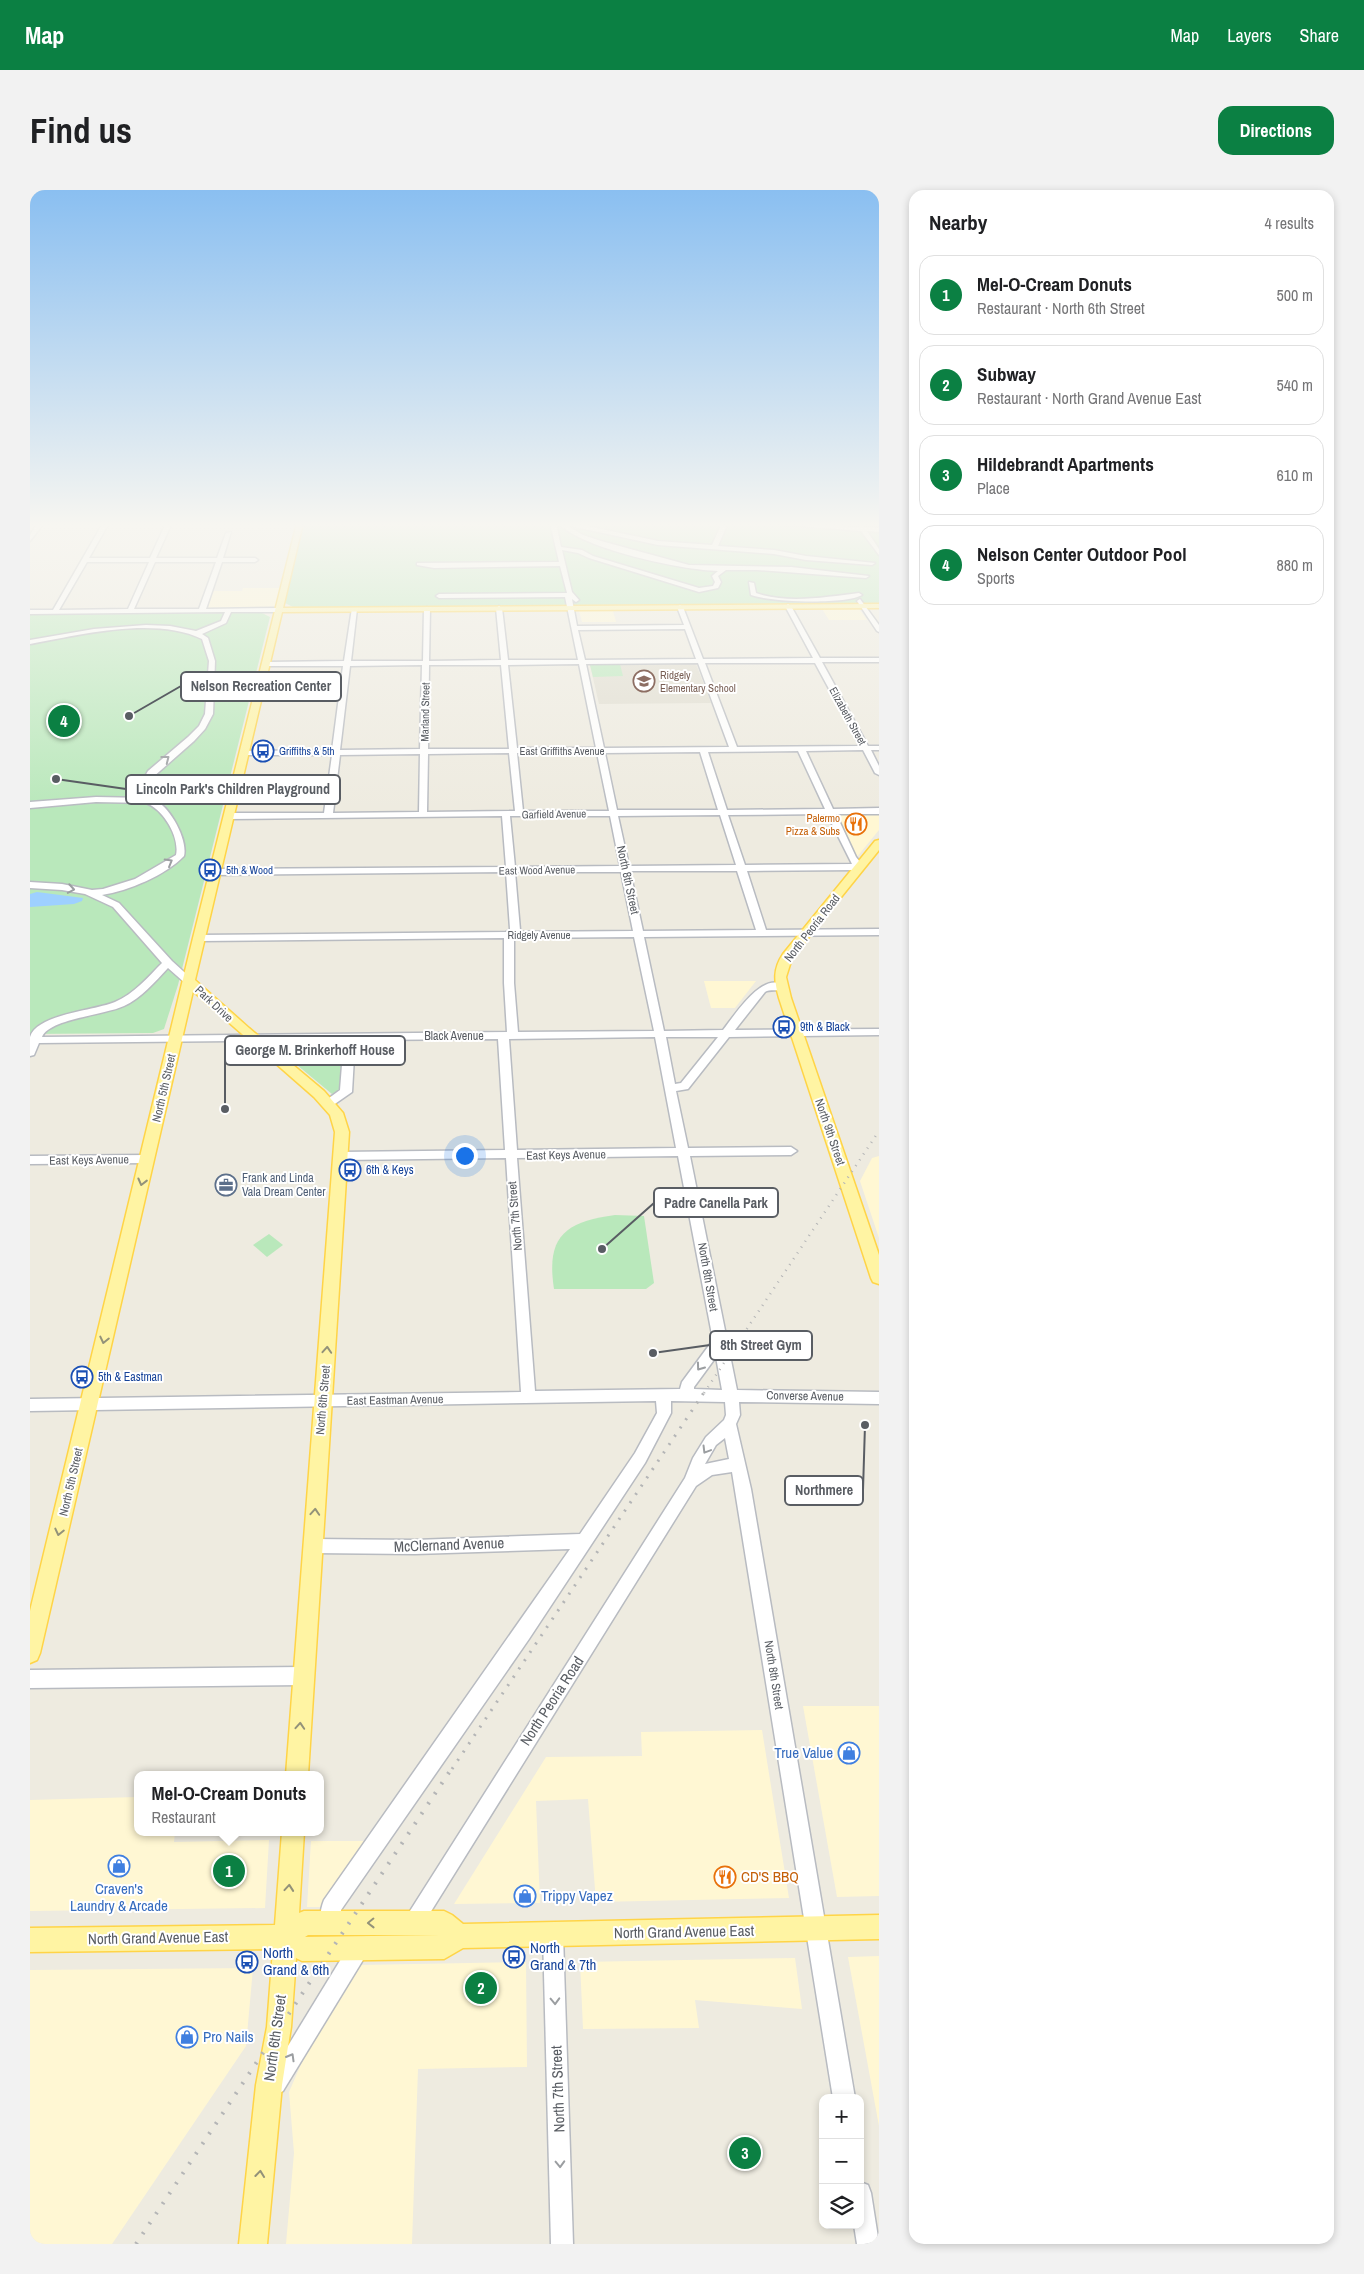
<!DOCTYPE html>
<meta charset="utf-8">
<style>
:root{--surface:#fff;--page:#f2f2f2;--text:#202124;--muted:#757577;--line:#e0e0e0;--accent:#0b8043}
body{margin:0;font-family:"Archivo Narrow",sans-serif;background:var(--page);color:var(--text)}
.controls{position:absolute;right:15px;bottom:15px;display:grid;overflow:hidden;border-radius:10px;box-shadow:0 2px 8px #0003}
.controls button{width:45px;height:45px;display:grid;place-items:center;padding:0;border:0;border-bottom:1px solid var(--line);background:var(--surface);color:var(--text);font:25px sans-serif}
.you{position:absolute;left:434px;top:965px;width:18px;height:18px;margin:-12px;border:4px solid #fff;border-radius:50%;background:#1a73e8;box-shadow:0 0 0 8px #1a73e833}
.badge{display:grid;place-items:center;width:32px;height:32px;border-radius:50%;background:var(--accent);color:#fff;font-size:16px;font-weight:700}
.pin{position:absolute;translate:-50% -50%;border:2px solid #fff;box-shadow:0 1px 5px #0006}
.popup{position:absolute;left:104px;top:1581px;width:190px;height:65px;box-sizing:border-box;display:grid;place-content:center;border-radius:10px;background:var(--surface);filter:drop-shadow(0 1px 4px #0005);font-size:16px;white-space:nowrap;color:var(--muted)}
.popup b{font-size:19px;color:var(--text)}
.popup::after{content:'';position:absolute;left:50%;top:100%;margin-left:-10px;border:10px solid transparent;border-top-color:var(--surface)}
.list{margin:0;padding:0;list-style:none}
h2{display:flex;justify-content:space-between;align-items:center;height:65px;margin:0;padding:0 20px;font-size:21px}
h2 small{font-size:16px;font-weight:400;color:var(--muted)}
.list li{display:grid;grid-template-columns:32px 1fr auto;gap:15px;align-items:center;box-sizing:border-box;height:80px;margin:0 10px 10px;padding:0 10px;border:1px solid var(--line);border-radius:15px}
.list b{display:block;font-size:19px;white-space:nowrap}
.list p{margin:0;font-size:16px;white-space:nowrap;color:var(--muted)}
.list em{font-size:16px;font-style:normal;color:var(--muted)}
.icon{flex:none;width:28px;height:28px;fill:none;stroke:currentColor;stroke-width:2;stroke-linecap:round;stroke-linejoin:round}
.map{position:relative;flex:none;width:849px;height:2054px;overflow:hidden;border-radius:15px}
header{display:flex;align-items:center;gap:30px;box-sizing:border-box;height:70px;padding:0 25px;background:var(--accent);color:#fff}
header strong{font-size:24px}
nav{display:flex;gap:28px;margin-inline-start:auto;font-size:18px}
.intro{display:flex;align-items:center;justify-content:space-between;box-sizing:border-box;height:120px;padding:0 30px}
h1{margin:0;font-size:35px}
.button{padding:12px 22px;border-radius:15px;background:var(--accent);color:#fff;font-size:18px;font-weight:700}
main{display:flex;gap:30px;padding:0 30px}
aside{flex:1;background:var(--surface);border-radius:15px;box-shadow:0 2px 8px #0003}
.map>svg:first-child{display:block}
.commercial{fill:#fff7d3}
.education{fill:#e0ddd0}
.green{fill:#b9e8bb}
.water{fill:#9ed0ff}
.lines{fill:none;stroke-linecap:round;stroke-linejoin:round}
.minor-casing{stroke:#b8bbc1;stroke-width:3}
.major-casing{stroke:#ffd447;stroke-width:3}
.minor{fill:#fff;fill-rule:evenodd}
.major{fill:#fff4a3;fill-rule:evenodd}
.rail-far2{stroke:#b4b5b6;stroke-width:2.5;stroke-dasharray:1 6;stroke-linecap:butt}
.rail-far1{stroke:#b4b5b6;stroke-width:3;stroke-dasharray:2 8;stroke-linecap:butt}
.rail{stroke:#b4b5b6;stroke-width:4;stroke-dasharray:2 10;stroke-linecap:butt}
.oneway{stroke:#9b9ea1}
.oneway2{stroke:#939279}
.labels{text-anchor:middle;stroke-width:4;stroke-linejoin:round;paint-order:stroke}
.far-education-label{font-size:11px;fill:#785e54;stroke:#fff;text-anchor:start}
.far-street-label{font-size:11px;fill:#595d63;stroke:#fff}
.far-transit-label{font-size:11px;fill:#164399;stroke:#fff;text-anchor:start}
.far-food-label{font-size:11px;fill:#c56008;stroke:#fff;text-anchor:end}
.street-label{font-size:12px;fill:#595d63;stroke:#fff}
.transit-label{font-size:12px;fill:#164399;stroke:#fff;text-anchor:start}
.service-label{font-size:12px;fill:#4e5e75;stroke:#fff;text-anchor:start}
.near-street-label{font-size:15px;fill:#595d63;stroke:#fff}
.near-shop-label{font-size:15px;fill:#366cbe;stroke:#fff;text-anchor:start}
.near-food-label{font-size:15px;fill:#c56008;stroke:#fff;text-anchor:start}
.near-transit-label{font-size:15px;fill:#164399;stroke:#fff;text-anchor:start}
.leader{fill:none;stroke:#595d63;stroke-width:2}
.callout-dot{fill:#595d63;stroke:#fff;stroke-width:2}
.callout{fill:#fff;stroke:#595d63;stroke-width:2}
.callout-label{font-size:14px;text-anchor:middle;font-weight:bold;fill:#595d63}
</style>
<header>
<strong>Map</strong>
<nav><a>Map</a><a>Layers</a><a>Share</a></nav>
</header>
<div class="intro"><h1>Find us</h1><a class="button">Directions</a></div>
<main>
<div class="map">
<svg width="849" height="2054" viewBox="0 0 849 2054">
<rect width="100%" height="100%" fill="#eeebe0"/>
<g class="commercial">
<polygon points="213,398 251,398 246,418 175,420 180,401 212,401"/>
<polygon points="792,419 829,419 837,430 799,430"/>
<polygon points="549,421 583,421 586,432 552,432"/>
<polygon points="804,623 849,623 849,640 827,667"/>
<polygon points="674,791 726,791 705,818 681,818"/>
<polygon points="849,966 849,1048 830,991 842,968"/>
<polygon points="773,1516 849,1516 849,1706 807,1707"/>
<polygon points="732,1540 759,1708 566,1712 558,1609 506,1611 510,1713 424,1714 516,1567 612,1566 611,1542"/>
<polygon points="108,1607 108,1642 145,1642 144,1652 239,1650 235,1718 0,1721 0,1610"/>
<polygon points="281,1651 343,1651 297,1717 277,1717"/>
<polygon points="849,1766 849,1936 818,1767"/>
<polygon points="765,1768 772,1819 665,1810 669,1838 553,1839 550,1772"/>
<polygon points="496,1772 497,1877 388,1879 382,2054 256,2054 264,1963 259,1902 279,1856 330,1775"/>
<polygon points="223,1778 216,1856 82,2054 0,2054 0,1780"/>
</g>
<polygon class="education" points="666,474 681,513 569,514 560,475"/>
<g class="green">
<polygon points="273,333 849,333 849,413 263,417 255,413"/>
<polygon points="232,423 240,427 148,795 134,839 123,843 0,844 0,425"/>
<polygon points="590,474 593,486 563,487 560,475"/>
<polygon points="308,850 314,853 309,900 302,904 243,855 250,851"/>
<path d="M585 1025 614 1026 624 1093 616 1099H524C516 1047 534 1032 585 1025Z"/>
<polygon points="239,1044 253,1055 237,1067 223,1055"/>
</g>
<g class="water">
<polygon points="29,518 48,518 39,537 23,537 29,526 25,525"/>
<polygon points="7,702 53,708 52,711 44,714 0,717 0,704"/>
</g>
<g class="lines">
<g class="minor-casing">
<g id="minor">
<polygon points="8,333 14,333 0,351 0,345"/>
<path d="M73 333H79L59 368H120L136 333H142L126 368H187L196 343 201 342 193 368H225L228 370 225 372H192L176 419 249 418 252 420 249 422H201L196 433 172 444 178 448 185 471 183 524 175 539 164 551 122 588 124 610C140 616 158 650 154 666 136 685 98 701 72 705L89 713 142 771 164 791 159 794 155 793 138 778C125 792 111 808 94 816 75 825 19 829 12 847L477 842 474 793V748L169 751 164 748 169 745 476 742 480 739 476 682 185 685 180 682 185 679 476 677 472 626 199 629 195 626 199 623H294L302 565H214L210 563 214 561 302 560 313 476H236L232 474 236 472 314 471 322 418 327 419 321 471H393L394 419 397 417 400 419 399 471 471 470 466 418 469 416 472 418 478 470H548L535 407 409 408 406 406 409 404 537 403 530 376 404 378 387 375V373L529 372 520 333H526L531 357 552 360 563 366 669 398 683 396 685 392 682 386 688 381C652 380 552 359 528 333H543L628 351 682 355 692 333H698L688 356 744 360 776 366 845 373 842 375 776 370 744 364 628 355 536 335 553 345 571 351 659 375 761 377 839 386 836 388 727 380H696L688 386 691 392 688 398 669 402 559 368 548 363 532 360 542 402 549 410 546 412 542 409 547 436 654 435 647 417 650 415 653 417 673 469 783 468 755 416 758 414 761 416 790 468H849V472H792L838 556H849V560H841L849 576V585L845 583 833 560 776 561 803 619 849 618V624H806L826 667 834 677 829 680 717 681 736 740 849 739V745L614 747 634 841 693 840C705 825 734 778 756 797 751 803 741 798 735 802L705 840 849 839V845L699 847 658 899 646 901 658 958 761 957 767 961 761 965 660 966 707 1200 849 1202V1214L709 1212 710 1225 706 1234 721 1299 825 1908H803L702 1282 682 1285 666 1296 390 1739 383 1742 376 1739 373 1732 655 1288 663 1268 676 1247 694 1230 696 1225 695 1212 641 1211V1223L615 1273 499 1449 311 1720 310 1733 307 1740 300 1743 293 1740C289 1730 290 1720 294 1710L540 1359 385 1364 282 1363 276 1361 274 1356 276 1351 282 1349 385 1350 550 1344 605 1263 627 1223 626 1211 0 1221V1209L491 1202 476 968 311 970 305 966 311 962 475 960 468 849 325 850 322 902 299 918 295 917 293 914 295 911 310 900 314 850 9 853 4 865 0 866C0 861 0 852 0 847 7 824 63 821 85 812 104 804 118 787 132 773L83 717 55 704 32 700 0 698V692L32 694 62 700 73 699 105 689 146 665C150 647 133 619 116 613L66 612 0 618V612L66 607 116 608 114 588 118 581 158 547 169 536 175 524 179 471 172 449C124 426 50 445 0 454V450L64 439 116 435 140 436 166 441 191 431 195 422 0 424V420H23ZM57 372H119L98 419 29 420ZM125 372H186L169 419H104ZM655 439 666 469 555 470 548 440ZM668 473 699 557 574 558 556 474ZM675 473H785L830 556 707 557ZM549 474 566 558H487L478 475ZM392 475 390 559 310 560 320 476ZM399 475H471L479 559H398ZM768 561 795 619 697 620 678 562ZM670 562 688 620H587L575 563ZM479 563 485 621 397 622 398 564ZM487 563H567L579 621H493ZM390 564 389 622 303 623 310 565ZM797 624 822 674 715 675 698 625ZM690 625 706 675 599 676 588 626ZM480 626H580L590 676 485 677ZM600 681H707L726 740 613 741ZM485 682H591L603 741 488 742 490 740ZM604 747 624 841 488 842 484 793V748ZM625 847 646 958 487 960 479 849ZM636 847H688L651 893 645 894ZM648 966 683 1150 652 1192 650 1199 505 1201 487 968ZM686 1167 692 1200 664 1199V1197ZM695 1248 699 1269 675 1274 686 1255Z"/>
<polygon points="735,333 829,337 831,334 835,337 849,338 849,342 837,341 849,359 849,365 831,341"/>
<path d="M719 392 724 393 726 403C757 414 797 407 829 403L832 405C815 415 740 412 721 405Z"/>
<polygon points="830,409 849,435 849,442 847,441 827,411"/>
<polygon points="117,965 123,969 117,973 0,974 0,966"/>
<polygon points="273,1477 279,1480 282,1486 279,1492 273,1495 0,1498 0,1480"/>
<polygon points="523,1735 530,1738 533,1745 543,2054 521,2054 513,1745 516,1738"/>
<polygon points="329,1748 336,1751 339,1758 336,1765 253,1901 246,1905 239,1901 235,1894 239,1887 322,1751"/>
<polygon points="830,1992 838,1995 841,2003 849,2054 827,2054 824,2035 830,2035"/>
</g>
</g>
<g class="major-casing">
<g id="major">
<polygon points="267,333 273,333 253,418 849,414 849,418 252,422 165,790 219,838 294,901 313,923 319,942 278,1585 256,1585 305,942 300,925 284,907 163,801 10,1463 7,1470 0,1473 0,1421 163,748"/>
<path d="M849 650V660L762 768 756 787 761 808 849 1065V1094L843 1092 841 1088 749 808C744 791 743 779 753 764L845 651Z"/>
<path d="M252 1642H274L269 1723 274 1721H414L422 1725 433 1734 849 1725V1749L433 1758 414 1769 272 1771 266 1768 261 1837 252 1895 237 2054H209L226 1895 237 1837 243 1759 0 1762V1738L245 1735ZM278 1745H410L275 1747Z"/>
</g>
</g>
<use href="#minor" class="minor"/>
<use href="#major" class="major"/>
<polyline class="rail-far2" points="674,1203 849,941"/>
<polyline class="rail-far1" points="422,1579 675,1201"/>
<polyline class="rail" points="106,2054 422,1578"/>
</g>
<defs><path id="oneway-chevron" d="M-2-3.5L2.5 0L-2 3.5" fill="none" stroke-width="1.6" stroke-linecap="round" stroke-linejoin="round" transform="scale(1.25)"/></defs>
<g class="oneway">
<use href="#oneway-chevron" transform="translate(136 569) rotate(-38)"/>
<use href="#oneway-chevron" transform="translate(139 672) rotate(-30)"/>
<use href="#oneway-chevron" transform="translate(41 699) rotate(10)"/>
<use href="#oneway-chevron" transform="translate(670 1177) rotate(126)"/>
<use href="#oneway-chevron" transform="translate(676 1260) rotate(121)"/>
<use href="#oneway-chevron" transform="translate(525 1811) rotate(88)"/>
<use href="#oneway-chevron" transform="translate(261 1867) rotate(-60)"/>
<use href="#oneway-chevron" transform="translate(530 1974) rotate(88)"/>
</g>
<g class="oneway2">
<use href="#oneway-chevron" transform="translate(112 992) rotate(104)"/>
<use href="#oneway-chevron" transform="translate(74 1150) rotate(103)"/>
<use href="#oneway-chevron" transform="translate(297 1160) rotate(-86)"/>
<use href="#oneway-chevron" transform="translate(285 1322) rotate(-86)"/>
<use href="#oneway-chevron" transform="translate(29 1342) rotate(103)"/>
<use href="#oneway-chevron" transform="translate(270 1536) rotate(-86)"/>
<use href="#oneway-chevron" transform="translate(259 1698) rotate(-85)"/>
<use href="#oneway-chevron" transform="translate(341 1733) rotate(179)"/>
<use href="#oneway-chevron" transform="translate(230 1984) rotate(-84)"/>
</g>
<linearGradient id="sky" x2="0" y2="1"><stop stop-color="#8abff1"/><stop offset="0.54" stop-color="#f7f6f1"/><stop offset="1" stop-color="#f7f6f1" stop-opacity="0"/></linearGradient>
<rect width="849" height="620" fill="url(#sky)"/>
<defs>
<g id="school-ring" transform="scale(1.125)"><circle r="9.5" fill="#fff" stroke="#8d6e63" stroke-width="1.5"/><path d="M0-5L7-2L0 1L-7-2ZM-4 1L0 2.5L4 1V4Q0 6-4 4Z" fill="#8d6e63"/></g>
<g id="bus-ring" transform="scale(1.125)"><circle r="9.5" fill="#fff" stroke="#1a4fb4" stroke-width="1.5"/><path d="M-5-6H5V4H4V6H2V4H-2V6H-4V4H-5ZM-3.5-4V0h7V-4ZM-3.5 1.2v1.5H-2V1.2ZM2 1.2v1.5H3.5V1.2Z" fill="#1a4fb4"/></g>
<g id="restaurant-ring" transform="scale(1.125)"><circle r="9.5" fill="#fff" stroke="#e8710a" stroke-width="1.5"/><path d="M-5-6h1v4h1v-4h1v4h1v-4h1v5L-1.5 .5V6h-2V.5L-5-1ZM5-6V6H3V1.5H1.5Q1.5-4 5-6Z" fill="#e8710a"/></g>
<g id="office-ring" transform="scale(1.125)"><circle r="9.5" fill="#fff" stroke="#5c6f8a" stroke-width="1.5"/><path d="M-6-3h4V-5.5h4V-3h4V5H-6ZM-1-4.5V-3h2v-1.5ZM-6 0V1H6V0Z" fill="#5c6f8a"/></g>
<g id="shop-ring" transform="scale(1.125)"><circle r="9.5" fill="#fff" stroke="#3f7fe0" stroke-width="1.5"/><path d="M-5-2.5h2.3a2.7 3.5 0 0 1 5.4 0H5L5.5 6h-11ZM-1.5-2.5h3a1.5 2.3 0 0 0-3 0Z" fill="#3f7fe0"/></g>
</defs>
<g fill-rule="evenodd">
<use href="#school-ring" x="614" y="491"/>
<use href="#bus-ring" x="233" y="561"/>
<use href="#restaurant-ring" x="826" y="634"/>
<use href="#bus-ring" x="180" y="680"/>
<use href="#bus-ring" x="754" y="837"/>
<use href="#bus-ring" x="320" y="980"/>
<use href="#office-ring" x="196" y="995"/>
<use href="#bus-ring" x="52" y="1187"/>
<use href="#shop-ring" x="819" y="1563"/>
<use href="#shop-ring" x="89" y="1676"/>
<use href="#restaurant-ring" x="695" y="1687"/>
<use href="#shop-ring" x="495" y="1706"/>
<use href="#bus-ring" x="484" y="1767"/>
<use href="#bus-ring" x="217" y="1772"/>
<use href="#shop-ring" x="157" y="1847"/>
</g>
<g class="labels">
<g class="far-education-label">
<text x="630" y="489">Ridgely<tspan x="630" dy="13">Elementary School</tspan></text>
</g>
<g class="far-street-label">
<text transform="translate(395 522) rotate(-89)" y="4">Marland Street</text>
<text transform="translate(818 526) rotate(61)" y="4">Elizabeth Street</text>
<text x="532" y="565">East Griffiths Avenue</text>
<text transform="translate(524 624) rotate(-1)" y="4">Garfield Avenue</text>
<text transform="translate(507 680) rotate(-1)" y="4">East Wood Avenue</text>
<text x="509" y="749">Ridgely Avenue</text>
</g>
<g class="far-transit-label">
<text x="249" y="565">Griffiths &amp; 5th</text>
<text x="196" y="684">5th &amp; Wood</text>
</g>
<g class="far-food-label">
<text x="810" y="632">Palermo<tspan x="810" dy="13">Pizza &amp; Subs</tspan></text>
</g>
<g class="street-label">
<text transform="translate(598 690) rotate(78)" y="4">North 8th Street</text>
<text transform="translate(782 738) rotate(-52)" y="4">North Peoria Road</text>
<text transform="translate(184 814) rotate(43)" y="4">Park Drive</text>
<text x="424" y="850">Black Avenue</text>
<text transform="translate(134 898) rotate(-77)" y="4">North 5th Street</text>
<text transform="translate(800 942) rotate(71)" y="4">North 9th Street</text>
<text transform="translate(536 965) rotate(-1)" y="4">East Keys Avenue</text>
<text transform="translate(59 970) rotate(-1)" y="4">East Keys Avenue</text>
<text transform="translate(485 1026) rotate(-95)" y="4">North 7th Street</text>
<text transform="translate(678 1087) rotate(80)" y="4">North 8th Street</text>
<text transform="translate(775 1206) rotate(1)" y="4">Converse Avenue</text>
<text transform="translate(293 1210) rotate(-85)" y="4">North 6th Street</text>
<text transform="translate(365 1210) rotate(-1)" y="4">East Eastman Avenue</text>
<text transform="translate(41 1292) rotate(-77)" y="4">North 5th Street</text>
<text transform="translate(744 1485) rotate(81)" y="4">North 8th Street</text>
</g>
<g class="transit-label">
<text x="770" y="841">9th &amp; Black</text>
<text x="336" y="984">6th &amp; Keys</text>
<text x="68" y="1191">5th &amp; Eastman</text>
</g>
<g class="service-label">
<text x="212" y="992">Frank and Linda<tspan x="212" dy="14">Vala Dream Center</tspan></text>
</g>
<g class="near-street-label">
<text transform="translate(419 1355) rotate(-2)" y="5">McClernand Avenue</text>
<text transform="translate(522 1511) rotate(-57)" y="5">North Peoria Road</text>
<text transform="translate(654 1742) rotate(-1)" y="5">North Grand Avenue East</text>
<text transform="translate(128 1748) rotate(-1)" y="5">North Grand Avenue East</text>
<text transform="translate(245 1848) rotate(-82)" y="5">North 6th Street</text>
<text transform="translate(528 1899) rotate(-92)" y="5">North 7th Street</text>
</g>
<g class="near-shop-label">
<text x="803" y="1568" text-anchor="end">True Value</text>
<text x="89" y="1704" text-anchor="middle">Craven's<tspan x="89" dy="17">Laundry &amp; Arcade</tspan></text>
<text x="511" y="1711">Trippy Vapez</text>
<text x="173" y="1852">Pro Nails</text>
</g>
<g class="near-food-label">
<text x="711" y="1692">CD'S BBQ</text>
</g>
<g class="near-transit-label">
<text x="500" y="1763">North<tspan x="500" dy="17">Grand &amp; 7th</tspan></text>
<text x="233" y="1768">North<tspan x="233" dy="17">Grand &amp; 6th</tspan></text>
</g>
</g>
<path class="leader" d="M99 526L151 496M26 589L96 599M195 919L195 860M572 1059L624 1013M623 1163L680 1155M835 1235L833 1300"/>
<g class="callout-dot">
<circle cx="99" cy="526" r="5"/>
<circle cx="26" cy="589" r="5"/>
<circle cx="195" cy="919" r="5"/>
<circle cx="572" cy="1059" r="5"/>
<circle cx="623" cy="1163" r="5"/>
<circle cx="835" cy="1235" r="5"/>
</g>
<g class="callout">
<rect x="151" y="482" width="160" height="29" rx="5"/>
<rect x="96" y="585" width="214" height="29" rx="5"/>
<rect x="195" y="846" width="180" height="29" rx="5"/>
<rect x="624" y="998" width="124" height="29" rx="5"/>
<rect x="680" y="1141" width="102" height="29" rx="5"/>
<rect x="755" y="1286" width="78" height="29" rx="5"/>
</g>
<g class="callout-label">
<text x="231" y="501">Nelson Recreation Center</text>
<text x="203" y="604">Lincoln Park's Children Playground</text>
<text x="285" y="865">George M. Brinkerhoff House</text>
<text x="686" y="1018">Padre Canella Park</text>
<text x="731" y="1160">8th Street Gym</text>
<text x="794" y="1305">Northmere</text>
</g>
</svg>
<div class="controls">
<button>+</button>
<button>−</button>
<button><svg class="icon" aria-label="layers" viewBox="0 0 24 24"><path d="M12 4l9 5-9 5-9-5zM3 14l9 5 9-5"/></svg></button>
</div>
<div class="you"></div>
<div class="pin badge" style="left:199px;top:1681px">1</div>
<div class="popup"><b>Mel-O-Cream Donuts</b>Restaurant</div>
<div class="pin badge" style="left:451px;top:1798px">2</div>
<div class="pin badge" style="left:715px;top:1963px">3</div>
<div class="pin badge" style="left:34px;top:531px">4</div>
</div>
<aside>
<h2>Nearby<small>4 results</small></h2>
<ul class="list">
<li><span class="badge">1</span><div><b>Mel-O-Cream Donuts</b><p>Restaurant · North 6th Street</p></div><em>500 m</em></li>
<li><span class="badge">2</span><div><b>Subway</b><p>Restaurant · North Grand Avenue East</p></div><em>540 m</em></li>
<li><span class="badge">3</span><div><b>Hildebrandt Apartments</b><p>Place</p></div><em>610 m</em></li>
<li><span class="badge">4</span><div><b>Nelson Center Outdoor Pool</b><p>Sports</p></div><em>880 m</em></li>
</ul>
</aside>
</main>
